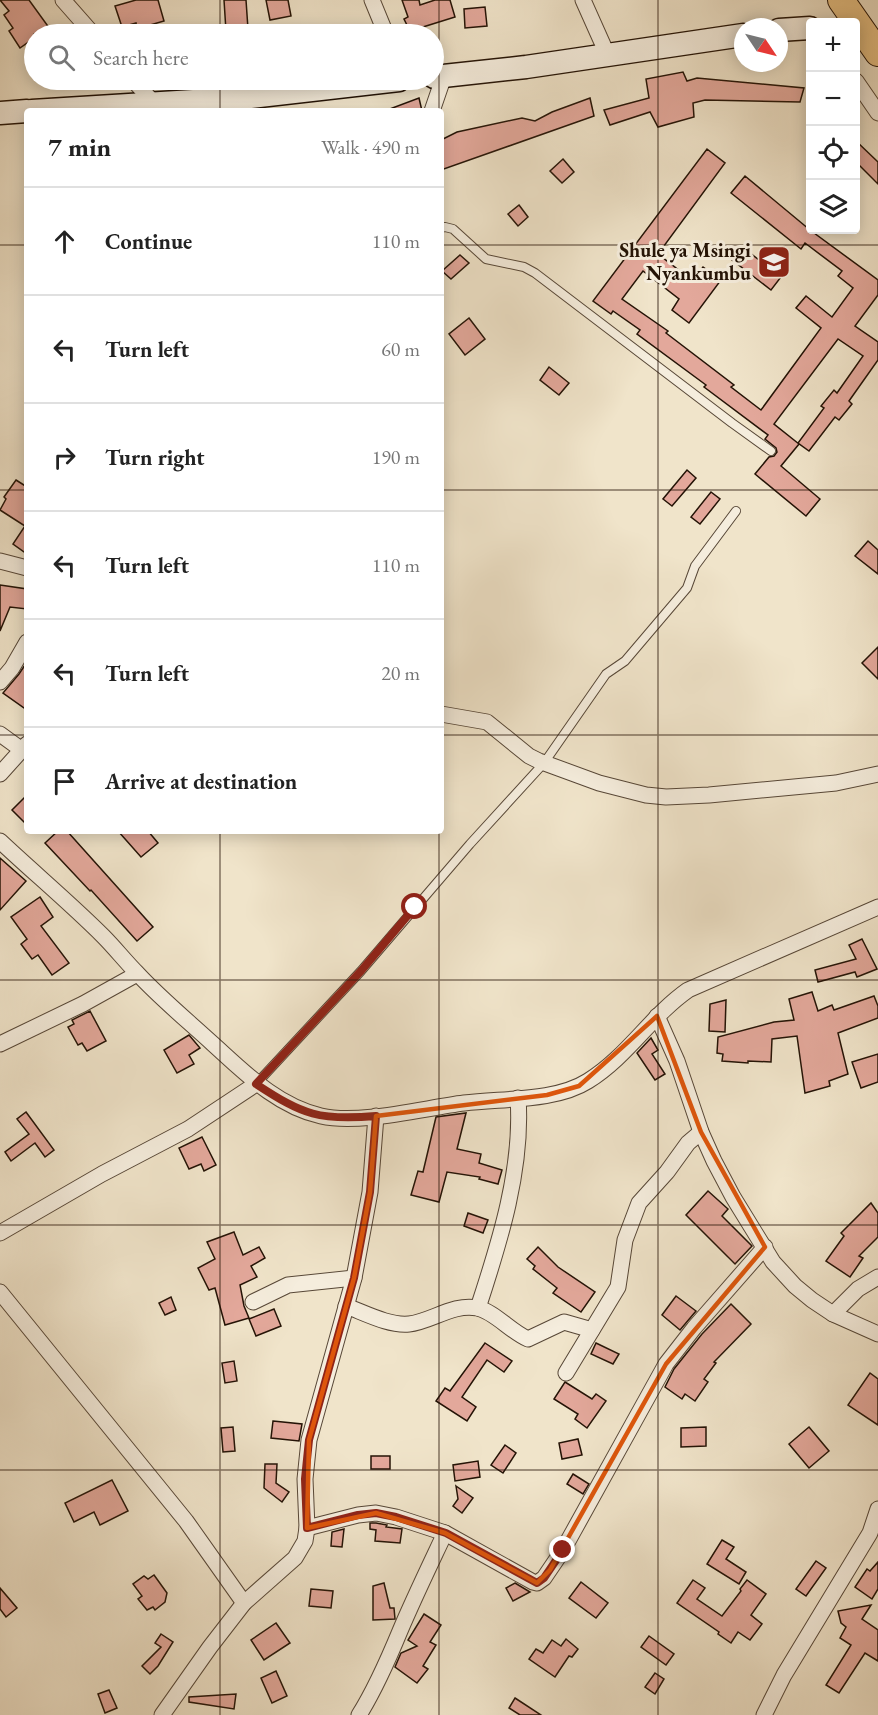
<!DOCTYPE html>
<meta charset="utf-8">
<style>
:root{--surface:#fff;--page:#f2f2f2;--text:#222;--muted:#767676;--line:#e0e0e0}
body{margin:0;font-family:"EB Garamond",serif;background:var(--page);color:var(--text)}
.controls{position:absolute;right:18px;top:18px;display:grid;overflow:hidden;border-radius:6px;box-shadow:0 3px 15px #0003}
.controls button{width:54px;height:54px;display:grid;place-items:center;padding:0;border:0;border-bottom:2px solid var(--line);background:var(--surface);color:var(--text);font:30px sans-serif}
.compass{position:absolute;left:734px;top:18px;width:54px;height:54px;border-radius:50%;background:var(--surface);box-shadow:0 3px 15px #0003;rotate:125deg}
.stop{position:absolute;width:18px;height:18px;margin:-14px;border:4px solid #8f2418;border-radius:50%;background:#fff}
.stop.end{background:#8f2418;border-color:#fff;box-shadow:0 2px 6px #0008}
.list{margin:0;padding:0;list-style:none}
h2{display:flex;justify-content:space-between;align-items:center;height:78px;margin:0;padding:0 24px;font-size:26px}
h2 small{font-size:20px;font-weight:400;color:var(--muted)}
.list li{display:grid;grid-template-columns:39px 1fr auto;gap:18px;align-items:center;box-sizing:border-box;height:108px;padding:0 24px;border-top:2px solid var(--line)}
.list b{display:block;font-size:22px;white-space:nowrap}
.list em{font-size:20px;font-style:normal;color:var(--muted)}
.icon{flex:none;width:33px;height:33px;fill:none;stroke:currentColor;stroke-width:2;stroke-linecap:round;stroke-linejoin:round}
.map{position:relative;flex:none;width:878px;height:1715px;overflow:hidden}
.search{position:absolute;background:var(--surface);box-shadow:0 3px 15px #0003;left:24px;top:24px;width:420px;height:66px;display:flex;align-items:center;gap:15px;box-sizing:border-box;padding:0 21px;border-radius:33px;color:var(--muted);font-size:22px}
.panel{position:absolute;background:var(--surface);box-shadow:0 3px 15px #0003;left:24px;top:108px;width:420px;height:726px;border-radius:6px}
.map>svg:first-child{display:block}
.building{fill:#e3a89b;stroke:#241306;stroke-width:1.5}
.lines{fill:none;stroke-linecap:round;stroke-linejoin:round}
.service-casing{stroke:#574737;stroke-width:10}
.minor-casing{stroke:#574737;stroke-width:17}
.secondary-casing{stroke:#241306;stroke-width:25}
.trunk-casing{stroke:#241306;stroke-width:28}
.service{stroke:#f5eddd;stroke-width:8}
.minor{stroke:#f5eddd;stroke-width:15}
.secondary{stroke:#f5eddd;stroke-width:22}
.trunk{stroke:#e8c285;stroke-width:26}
.route{stroke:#8f2418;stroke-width:8}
.marked{fill:none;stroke:#de560c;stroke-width:4.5;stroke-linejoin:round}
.grid{fill:none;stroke:#241306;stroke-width:1.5;stroke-opacity:0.55}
.labels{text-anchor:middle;stroke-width:6;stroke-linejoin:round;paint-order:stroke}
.poi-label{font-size:20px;font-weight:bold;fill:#241306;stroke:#f5eddd;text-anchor:end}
</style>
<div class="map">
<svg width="878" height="1715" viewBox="0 0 878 1715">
<rect width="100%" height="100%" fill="#f0e4ca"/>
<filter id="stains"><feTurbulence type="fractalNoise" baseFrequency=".00333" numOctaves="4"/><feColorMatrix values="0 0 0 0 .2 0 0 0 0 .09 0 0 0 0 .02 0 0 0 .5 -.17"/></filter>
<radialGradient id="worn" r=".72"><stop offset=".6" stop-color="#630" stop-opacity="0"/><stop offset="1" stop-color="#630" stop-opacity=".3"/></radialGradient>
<g class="building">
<polygon points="0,0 29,0 50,29 42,34 34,34 34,38 20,48 9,31 13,28 4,15 9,11"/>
<polygon points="136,0 158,0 164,21 150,25 151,31 138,34 136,23 122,27 115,6"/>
<polygon points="224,0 246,0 248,29 226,31"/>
<polygon points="266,0 288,0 291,16 270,20"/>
<polygon points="402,0 419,0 420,5 435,0 450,0 455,17 410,31 404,19 408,17"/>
<polygon points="485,7 487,26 465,28 464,9"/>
<polygon points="683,72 687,81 697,78 804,88 800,102 705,100 693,103 694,117 658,127 650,112 610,125 604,110 649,98 646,79"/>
<polygon points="419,98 422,111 387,111 387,110"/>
<polygon points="590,98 594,116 441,170 441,140 457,132 522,118 535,121 552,112"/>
<polygon points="855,140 878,162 878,184 855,161"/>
<polygon points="707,149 725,163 658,254 693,281 703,267 721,280 689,323 672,310 679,299 643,271 622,299 668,331 666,333 734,385 731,387 761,410 821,328 796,308 806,296 832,317 853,288 838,276 842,271 805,243 801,249 731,193 745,176 810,230 878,280 878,295 855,326 878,342 878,360 849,401 852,404 839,420 835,417 809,451 798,443 824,408 821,406 834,390 837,393 863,356 838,339 774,424 799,444 781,466 820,499 806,516 755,474 769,457 774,456 777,452 776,448 765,439 768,435 704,387 706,385 637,334 640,330 613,311 611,314 593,301"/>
<polygon points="563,159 574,172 562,183 550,171"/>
<polygon points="519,205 528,217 518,226 508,214"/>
<polygon points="741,246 781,277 771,290 731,259"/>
<polygon points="460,255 469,263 451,279 442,271"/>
<polygon points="469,318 485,339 465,355 449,334"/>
<polygon points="549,367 569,383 559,395 540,380"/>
<polygon points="687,470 696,478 672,506 663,499"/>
<polygon points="16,480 27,487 27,554 13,544 25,526 0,510 6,499 4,497"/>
<polygon points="711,492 720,499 700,524 691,517"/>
<polygon points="868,541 878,550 878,574 855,556"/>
<polygon points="0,585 27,589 27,609 10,607 0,631"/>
<polygon points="878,647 878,679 862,663"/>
<polygon points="27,662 27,710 3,693 19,674"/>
<polygon points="27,795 27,825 12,810"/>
<polygon points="58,831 67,831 153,927 137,941 91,890 90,891 45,843"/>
<polygon points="118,831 148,831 158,843 141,857"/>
<polygon points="0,858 26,881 0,910"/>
<polygon points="40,897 53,917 41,926 69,963 52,975 38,955 32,959 21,944 27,939 11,917"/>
<polygon points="862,939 877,969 857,977 855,972 818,982 815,970 856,959 849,945"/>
<polygon points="812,992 818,1011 832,1005 834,1010 874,996 878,1006 878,1018 838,1033 848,1074 829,1081 830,1086 805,1093 797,1036 772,1039 771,1062 748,1061 748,1063 722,1061 723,1054 717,1053 718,1037 774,1022 794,1020 789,999"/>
<polygon points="726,1000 725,1032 709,1031 710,1004"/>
<polygon points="90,1011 106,1041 87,1051 82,1043 78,1045 68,1027 74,1024 72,1020"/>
<polygon points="189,1035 200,1048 189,1055 194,1064 177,1073 164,1050"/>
<polygon points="651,1038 658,1050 652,1054 665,1074 655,1080 637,1053"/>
<polygon points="878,1054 878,1082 861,1088 852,1062"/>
<polygon points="26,1112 54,1150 45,1157 35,1143 11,1161 5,1152 29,1134 17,1119"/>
<polygon points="466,1113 457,1149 481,1154 479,1163 502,1170 498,1184 479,1179 480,1177 447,1172 439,1202 411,1195 418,1171 423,1172 436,1117"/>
<polygon points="202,1137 216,1165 204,1171 201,1164 189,1169 179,1148"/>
<polygon points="708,1191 728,1209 722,1216 752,1246 735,1264 686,1215"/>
<polygon points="871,1203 878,1213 878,1237 859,1256 863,1258 850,1277 826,1261 844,1236 841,1233"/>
<polygon points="468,1213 488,1220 483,1233 464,1226"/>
<polygon points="234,1232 243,1255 259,1247 265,1258 251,1266 257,1277 240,1285 244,1306 249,1318 225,1325 215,1288 209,1290 198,1268 215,1259 207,1242"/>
<polygon points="538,1247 558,1267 595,1292 581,1312 553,1293 557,1288 533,1269 535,1266 527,1259"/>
<polygon points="676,1296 696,1311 680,1330 662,1315"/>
<polygon points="171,1297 176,1310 165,1315 159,1303"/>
<polygon points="731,1304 751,1324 714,1362 716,1363 704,1379 708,1382 695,1401 685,1394 682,1399 665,1387 674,1369 702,1334"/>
<polygon points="274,1309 281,1326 256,1336 249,1319"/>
<polygon points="485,1343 512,1361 504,1372 487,1360 462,1397 476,1407 467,1421 436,1401 445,1388 450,1391"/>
<polygon points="596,1343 619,1354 613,1364 591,1354"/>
<polygon points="234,1361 237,1381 225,1383 222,1363"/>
<polygon points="870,1373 878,1379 878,1425 848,1405"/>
<polygon points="565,1382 592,1399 596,1394 606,1401 587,1428 575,1419 578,1414 554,1399"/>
<polygon points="273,1421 302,1424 299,1441 271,1438"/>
<polygon points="233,1427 235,1451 223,1452 221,1428"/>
<polygon points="706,1427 706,1446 681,1447 681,1428"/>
<polygon points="809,1427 829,1451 809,1468 789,1444"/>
<polygon points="578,1439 582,1455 562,1459 559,1443"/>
<polygon points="505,1445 516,1453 503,1473 491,1465"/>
<rect x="371" y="1456" width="19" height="13"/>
<polygon points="478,1461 480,1477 455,1481 453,1465"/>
<polygon points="265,1464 277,1464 276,1483 289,1492 282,1502 264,1488"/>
<polygon points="573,1474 589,1484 583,1494 567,1484"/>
<polygon points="112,1480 128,1511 100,1525 94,1512 74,1522 65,1503"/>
<polygon points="456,1486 473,1498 462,1513 453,1506 458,1499"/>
<polygon points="370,1523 376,1523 387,1525 386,1527 402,1529 400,1543 375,1541 376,1530 370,1529"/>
<polygon points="344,1529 342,1547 331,1546 332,1532"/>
<polygon points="722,1540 734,1547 726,1559 746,1572 739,1584 707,1564"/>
<polygon points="816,1561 826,1568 806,1596 796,1589"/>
<polygon points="878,1562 878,1589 872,1599 855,1587 867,1569 870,1571"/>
<polygon points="154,1575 167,1593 165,1602 155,1610 153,1607 147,1610 138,1599 142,1596 133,1584 144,1576 148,1579"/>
<polygon points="693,1580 705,1588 697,1599 722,1616 741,1591 740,1589 747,1580 766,1594 751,1615 762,1624 750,1640 738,1632 731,1643 718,1634 719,1632 677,1603"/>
<polygon points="581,1582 608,1603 596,1618 569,1598"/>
<polygon points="384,1583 390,1608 394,1608 395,1619 373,1620 373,1586"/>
<polygon points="515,1583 530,1592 513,1601 506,1588"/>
<polygon points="0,1588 17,1608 6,1617 0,1609"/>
<polygon points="311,1589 333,1591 331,1608 309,1606"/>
<polygon points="871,1605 862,1619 878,1630 878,1661 865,1653 839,1693 826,1685 851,1645 840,1638 846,1627 841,1623 838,1611"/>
<polygon points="424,1614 441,1625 430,1642 436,1645 423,1666 428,1669 417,1683 395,1667 401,1653 417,1646 408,1640"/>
<polygon points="276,1623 290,1643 264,1660 251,1640"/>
<polygon points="161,1634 173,1642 158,1666 150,1674 142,1666 161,1647 155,1643"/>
<polygon points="649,1636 674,1654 666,1665 641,1647"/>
<polygon points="566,1639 578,1649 572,1657 569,1656 555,1677 529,1659 536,1649 543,1653 552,1640 561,1646"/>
<polygon points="276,1671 287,1696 272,1703 261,1678"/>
<polygon points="655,1673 664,1679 655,1694 645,1687"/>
<polygon points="109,1690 117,1708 105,1713 98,1694"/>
<polygon points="236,1694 234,1709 189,1702 189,1697"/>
<polygon points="515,1698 541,1715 520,1715 509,1708"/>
</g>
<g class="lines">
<g class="service-casing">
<g id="service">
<polyline points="441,228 445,227 453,229 486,259 524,267 535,273 732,423 771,451"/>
<polyline points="256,1084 361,971 470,844 544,763 606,674 625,661 687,588 695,566 736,511"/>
</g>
</g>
<g class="minor-casing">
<g id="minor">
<polyline points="63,0 93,34"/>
<polyline points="372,0 386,34"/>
<polyline points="583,0 608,56"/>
<polyline points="133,80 154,103"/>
<polyline points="856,81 878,113"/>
<polyline points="432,111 444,76"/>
<polyline points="0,561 27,568"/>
<polyline points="0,682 12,668 27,642"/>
<polyline points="441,714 487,722 529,756 539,761 599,783 646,795 666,797 709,795 836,783 878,774"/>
<polyline points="0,734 22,750"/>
<polyline points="0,774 27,744"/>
<path d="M0 841C34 873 70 903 103 936 115 948 125 961 137 973 160 998 188 1021 213 1044 245 1073 277 1106 321 1116 359 1125 424 1108 464 1103 502 1098 555 1102 588 1081 627 1057 651 1016 688 990L878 907"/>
<polyline points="657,1016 677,1061 701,1132 714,1161 733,1197 773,1262 795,1286 812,1300 833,1314 878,1334"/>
<polyline points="0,1044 83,1004 137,974"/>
<polyline points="0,1233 102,1174 188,1129 256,1084"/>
<polyline points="0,1292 186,1521 244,1603"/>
<polyline points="253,1302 288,1285 354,1278"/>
<path d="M346 1306C365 1313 389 1326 409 1324 430 1322 454 1303 477 1308 494 1311 511 1332 528 1339L564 1322 592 1330"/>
<path d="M478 1308C500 1241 523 1168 518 1098"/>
<polyline points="833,1314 858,1289 878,1277"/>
<polyline points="566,1373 618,1287 625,1240 639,1203 667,1172 688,1143 701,1132"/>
<polyline points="307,1528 358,1515 376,1513 396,1517 445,1533 533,1582 537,1583 544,1578 563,1550 666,1364 694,1328 765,1247"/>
<polyline points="162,1715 210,1647 244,1603 295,1558 305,1541 307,1528 305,1479 309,1440 354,1278 370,1192 376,1116"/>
<path d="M359 1715C376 1688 388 1660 400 1631 414 1598 430 1565 445 1533"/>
<polyline points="764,1715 784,1675 870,1533 878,1509"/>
</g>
</g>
<g class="secondary-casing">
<g id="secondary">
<polyline points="779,30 810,28"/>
<polyline points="434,77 526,67 743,35"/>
<polyline points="32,111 242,98 399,80"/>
<polyline points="0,113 27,111"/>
</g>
</g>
<g class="trunk-casing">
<polyline id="trunk" points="841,0 878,53"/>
</g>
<use href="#service" class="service"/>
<use href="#minor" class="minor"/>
<use href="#secondary" class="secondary"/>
<use href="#trunk" class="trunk"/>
</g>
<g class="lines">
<path class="route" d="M415 907 361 971 256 1084C303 1115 320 1121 376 1116L370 1192 354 1278 309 1440 305 1479 307 1528 358 1515 376 1513 396 1517 446 1533 537 1583 544 1578 563 1550"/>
</g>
<path class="marked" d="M657 1016 701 1132 765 1247 666 1364 550 1570 537 1583 445 1533 376 1513 307 1528 309 1440 354 1278 370 1192 376 1116 547 1095 579 1086Z"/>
<path class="grid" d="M220 0V34M439 0V111M658 0V1715M220 80V111M0 245H27M441 245H878M0 490H27M441 490H878M0 735H27M441 735H878M220 831V1715M439 831V1715M0 980H878M0 1225H878M0 1470H878"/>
<defs>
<g id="school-square" transform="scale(1.725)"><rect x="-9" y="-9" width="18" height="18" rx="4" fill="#8f2418" stroke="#f5eddd"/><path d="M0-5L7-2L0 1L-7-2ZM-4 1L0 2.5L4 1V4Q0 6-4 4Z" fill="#fff"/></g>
</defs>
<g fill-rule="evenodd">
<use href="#school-square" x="774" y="262"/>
</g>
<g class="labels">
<g class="poi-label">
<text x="751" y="257">Shule ya Msingi<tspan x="751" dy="23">Nyankumbu</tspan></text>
</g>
</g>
<rect width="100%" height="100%" filter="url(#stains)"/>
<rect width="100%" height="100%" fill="url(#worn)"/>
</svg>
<div class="controls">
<button>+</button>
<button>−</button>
<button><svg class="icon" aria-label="locate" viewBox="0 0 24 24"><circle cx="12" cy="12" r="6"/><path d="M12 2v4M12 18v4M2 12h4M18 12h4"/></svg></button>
<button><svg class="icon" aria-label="layers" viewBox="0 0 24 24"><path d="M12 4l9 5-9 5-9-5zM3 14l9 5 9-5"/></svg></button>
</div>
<svg class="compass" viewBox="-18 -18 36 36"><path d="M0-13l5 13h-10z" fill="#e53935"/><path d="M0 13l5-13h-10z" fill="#767676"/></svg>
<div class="stop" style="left:415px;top:907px"></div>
<div class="stop end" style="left:563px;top:1550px"></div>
<div class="search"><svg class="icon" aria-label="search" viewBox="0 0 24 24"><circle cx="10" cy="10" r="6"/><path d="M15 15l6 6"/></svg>Search here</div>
<section class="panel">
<h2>7 min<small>Walk · 490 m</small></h2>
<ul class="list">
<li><svg class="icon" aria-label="ahead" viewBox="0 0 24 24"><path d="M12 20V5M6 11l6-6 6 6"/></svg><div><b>Continue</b></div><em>110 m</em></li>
<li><svg class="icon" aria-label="left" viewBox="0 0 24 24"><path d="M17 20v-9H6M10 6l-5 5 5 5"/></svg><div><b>Turn left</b></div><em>60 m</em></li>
<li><svg class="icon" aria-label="right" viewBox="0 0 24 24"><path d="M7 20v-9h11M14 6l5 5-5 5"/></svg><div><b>Turn right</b></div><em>190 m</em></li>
<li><svg class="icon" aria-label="left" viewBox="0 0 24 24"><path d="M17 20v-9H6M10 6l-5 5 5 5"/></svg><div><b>Turn left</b></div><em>110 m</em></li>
<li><svg class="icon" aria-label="left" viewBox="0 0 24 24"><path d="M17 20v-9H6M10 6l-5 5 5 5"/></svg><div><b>Turn left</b></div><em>20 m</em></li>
<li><svg class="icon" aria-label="arrive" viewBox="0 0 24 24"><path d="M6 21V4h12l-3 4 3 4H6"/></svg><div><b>Arrive at destination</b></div></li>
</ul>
</section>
</div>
